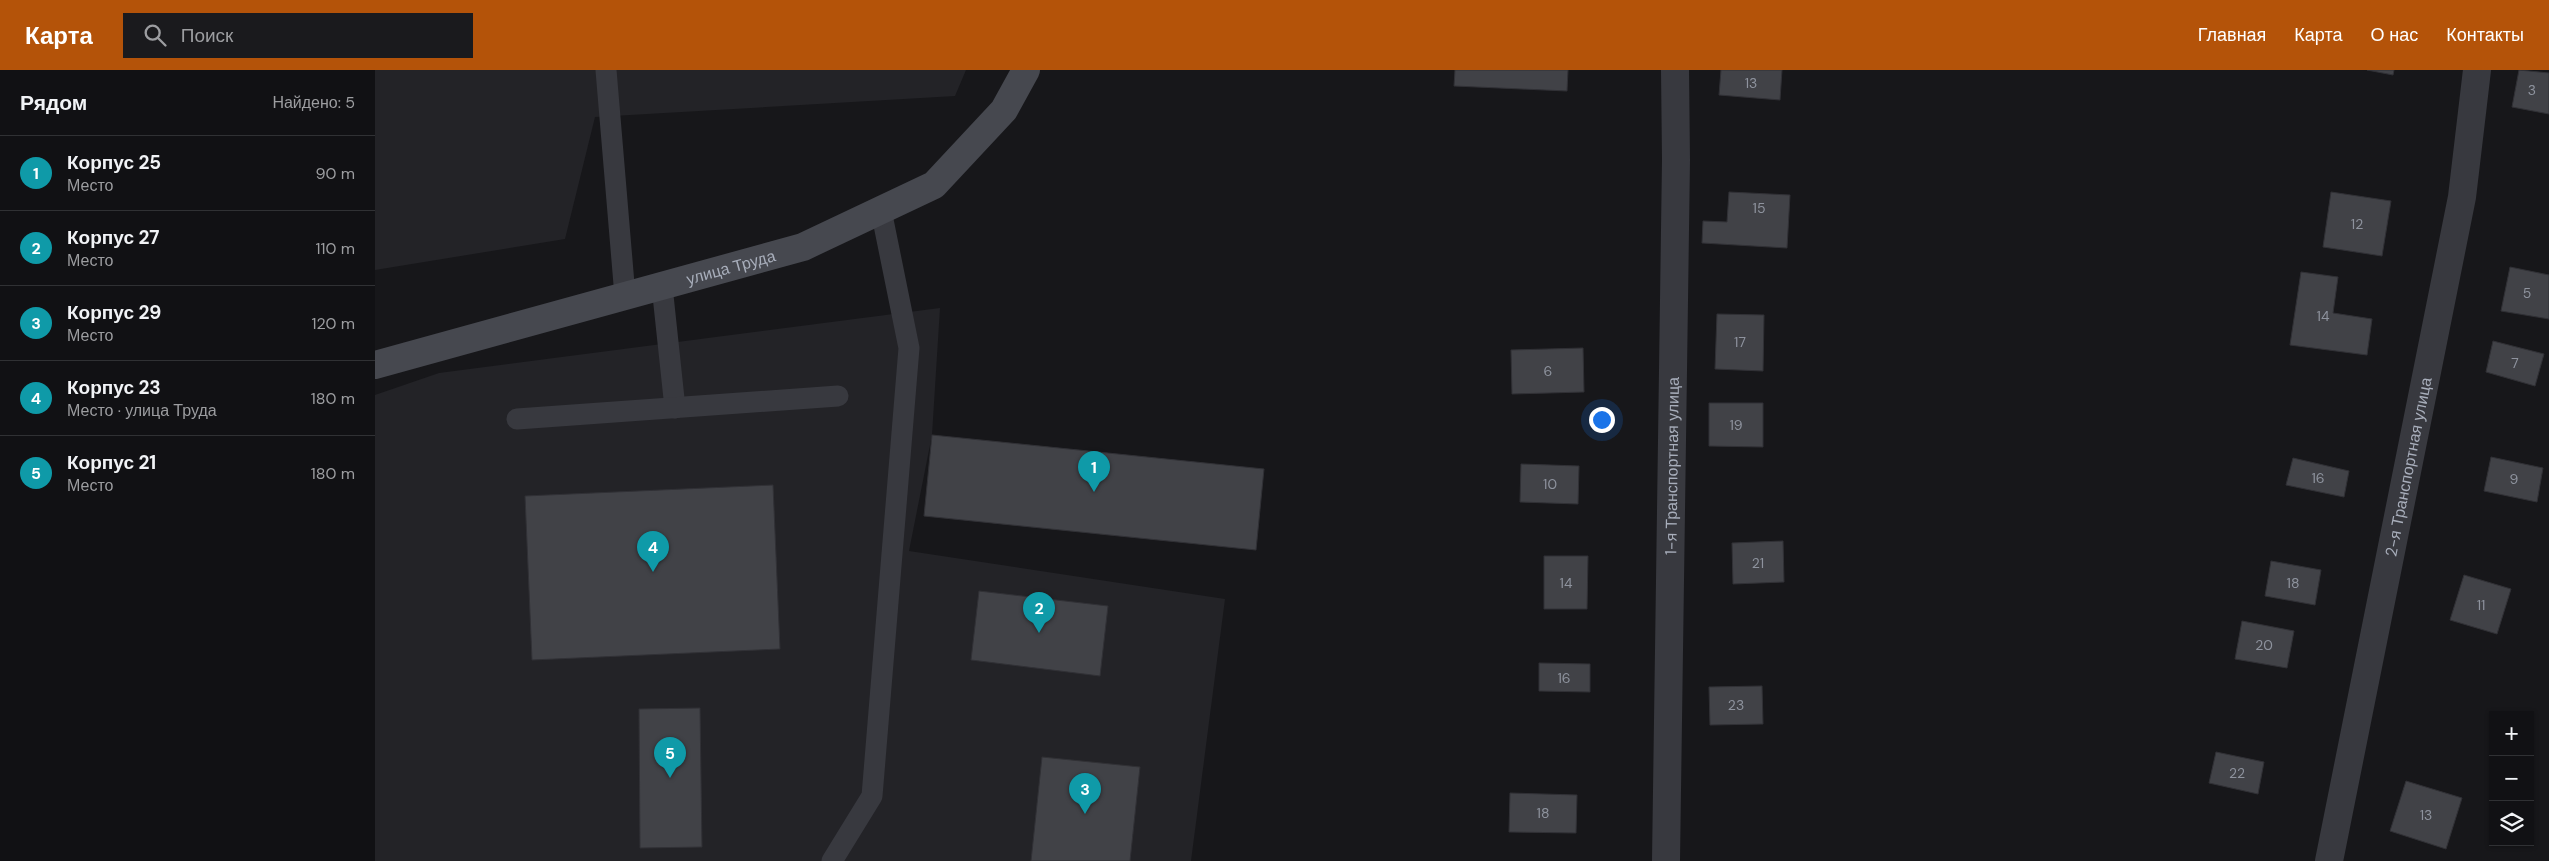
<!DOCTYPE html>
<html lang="ru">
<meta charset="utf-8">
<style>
:root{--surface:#111114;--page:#1a1a1d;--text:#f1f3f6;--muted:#9c9da0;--line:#303134;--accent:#b45309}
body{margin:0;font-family:"DM Sans",sans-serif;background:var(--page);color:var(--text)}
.controls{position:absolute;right:15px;bottom:15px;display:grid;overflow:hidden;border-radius:0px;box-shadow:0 1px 4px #0004}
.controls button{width:45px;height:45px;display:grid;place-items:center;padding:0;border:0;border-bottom:1px solid var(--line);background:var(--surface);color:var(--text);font:25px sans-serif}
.you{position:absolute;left:1226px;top:349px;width:18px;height:18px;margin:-12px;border:4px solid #fff;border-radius:50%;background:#1a73e8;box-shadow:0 0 0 8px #1a73e833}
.badge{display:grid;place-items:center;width:32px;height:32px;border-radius:50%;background:var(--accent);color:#fff;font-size:16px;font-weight:700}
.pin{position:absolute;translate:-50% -41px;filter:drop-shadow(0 1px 2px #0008)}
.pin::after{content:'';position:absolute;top:26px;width:18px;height:15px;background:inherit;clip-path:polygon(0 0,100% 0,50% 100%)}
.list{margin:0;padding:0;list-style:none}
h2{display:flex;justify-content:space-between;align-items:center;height:65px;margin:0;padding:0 20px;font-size:21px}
h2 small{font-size:16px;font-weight:400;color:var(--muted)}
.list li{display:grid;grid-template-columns:32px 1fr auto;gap:15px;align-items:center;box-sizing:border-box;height:75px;padding:0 20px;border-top:1px solid var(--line)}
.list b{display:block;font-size:19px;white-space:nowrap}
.list p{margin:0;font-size:16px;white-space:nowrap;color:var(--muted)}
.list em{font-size:16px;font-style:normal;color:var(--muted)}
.icon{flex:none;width:28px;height:28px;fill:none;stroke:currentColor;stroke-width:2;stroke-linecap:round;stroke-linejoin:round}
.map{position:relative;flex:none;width:2174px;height:791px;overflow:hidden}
header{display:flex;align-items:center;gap:30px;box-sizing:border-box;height:70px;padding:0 25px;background:var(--accent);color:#fff}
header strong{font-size:24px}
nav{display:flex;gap:28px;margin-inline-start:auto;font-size:18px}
.search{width:350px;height:45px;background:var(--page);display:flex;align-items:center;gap:12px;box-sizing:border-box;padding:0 18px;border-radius:0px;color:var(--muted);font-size:19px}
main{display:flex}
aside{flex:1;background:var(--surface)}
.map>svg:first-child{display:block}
.built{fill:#232327}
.building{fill:#414247;stroke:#313136}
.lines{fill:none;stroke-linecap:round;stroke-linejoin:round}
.lane{stroke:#38393f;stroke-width:21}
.street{stroke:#38393f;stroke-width:28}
.secondary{stroke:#46484f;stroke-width:28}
.labels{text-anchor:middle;stroke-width:4;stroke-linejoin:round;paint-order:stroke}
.number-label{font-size:14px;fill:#8e939e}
.street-label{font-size:16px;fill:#a8aebb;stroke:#121215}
</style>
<header>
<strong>Карта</strong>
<div class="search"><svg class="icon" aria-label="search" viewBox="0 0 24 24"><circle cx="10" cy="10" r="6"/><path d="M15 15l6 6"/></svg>Поиск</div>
<nav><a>Главная</a><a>Карта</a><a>О нас</a><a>Контакты</a></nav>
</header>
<main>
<aside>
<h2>Рядом<small>Найдено: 5</small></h2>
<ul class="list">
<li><span class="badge" style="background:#0f9aa8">1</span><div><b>Корпус 25</b><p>Место</p></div><em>90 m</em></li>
<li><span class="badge" style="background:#0f9aa8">2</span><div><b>Корпус 27</b><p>Место</p></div><em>110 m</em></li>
<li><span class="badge" style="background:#0f9aa8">3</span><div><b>Корпус 29</b><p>Место</p></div><em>120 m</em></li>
<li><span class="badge" style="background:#0f9aa8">4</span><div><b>Корпус 23</b><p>Место · улица Труда</p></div><em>180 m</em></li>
<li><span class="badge" style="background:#0f9aa8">5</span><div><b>Корпус 21</b><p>Место</p></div><em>180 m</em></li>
</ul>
</aside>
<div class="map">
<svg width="2174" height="791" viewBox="0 0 2174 791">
<rect width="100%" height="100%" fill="#17171a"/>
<g class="built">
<polygon points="0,0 591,0 580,26 220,47 190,169 0,200"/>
<polygon points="565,238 557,365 534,481 850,529 816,791 0,791 0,325 64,303"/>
</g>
<g class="building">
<polygon points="1080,0 1193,0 1192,21 1079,16"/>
<polygon points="1346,0 1407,0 1405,30 1344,25"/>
<polygon points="1992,0 2019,0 2018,5"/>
<polygon points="2144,0 2174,3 2174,44 2137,37"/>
<polygon points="1354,122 1415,125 1412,178 1327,173 1328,151 1352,152"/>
<polygon points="1956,122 2016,131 2007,186 1948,177"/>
<polygon points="2135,197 2174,205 2174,249 2126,241"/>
<polygon points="1926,202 1963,207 1958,243 1997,249 1992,285 1915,275"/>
<polygon points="1342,244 1389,245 1388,301 1340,299"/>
<polygon points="2118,271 2169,284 2160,316 2111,302"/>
<polygon points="1208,278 1209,322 1137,324 1136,280"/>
<polygon points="1334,333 1388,333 1388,377 1334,376"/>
<polygon points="557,365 889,399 881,480 549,446"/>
<polygon points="2116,387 2168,398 2162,432 2109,421"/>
<polygon points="1918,388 1974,401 1969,427 1911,415"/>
<polygon points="1146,394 1204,396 1203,434 1145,432"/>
<polygon points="398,415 405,579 157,590 150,426"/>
<polygon points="1408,471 1409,512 1358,514 1357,473"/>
<polygon points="1169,486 1213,486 1212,539 1169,539"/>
<polygon points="1896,491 1946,500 1940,535 1890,526"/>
<polygon points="2089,505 2136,519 2122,564 2075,550"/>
<polygon points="604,521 733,536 725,606 596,590"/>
<polygon points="1867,551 1919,561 1912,598 1860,589"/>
<polygon points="1164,593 1215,594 1215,622 1164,621"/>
<polygon points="1387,616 1388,654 1335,655 1334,617"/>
<polygon points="325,638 327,777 265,778 264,639"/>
<polygon points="1841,682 1889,692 1883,724 1834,713"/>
<polygon points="667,687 765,697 755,791 656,791"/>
<polygon points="2031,711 2087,728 2071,779 2015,761"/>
<polygon points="1135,723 1202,725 1201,763 1134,762"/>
</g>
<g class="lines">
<g class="lane">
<polyline points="231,0 250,226"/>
<polyline points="287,216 300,338"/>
<polyline points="142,349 463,326"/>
<polyline points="457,791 497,726 534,278 506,140"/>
</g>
<g class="street">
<path id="s1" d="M1291 791 1301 90 1300 0"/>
<path id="s2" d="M1954 791 2087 127 2102 0"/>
</g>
<path class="secondary" id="s3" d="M0 295 428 177 559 115 629 40 651 0"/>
</g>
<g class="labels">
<g class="number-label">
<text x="1376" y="18">13</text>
<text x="2157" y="25">3</text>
<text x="1384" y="143">15</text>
<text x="1982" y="159">12</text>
<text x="2152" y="228">5</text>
<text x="1948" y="251">14</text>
<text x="1365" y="277">17</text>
<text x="2140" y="298">7</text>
<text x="1173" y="306">6</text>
<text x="1361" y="360">19</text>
<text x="1943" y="413">16</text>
<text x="2139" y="414">9</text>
<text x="1175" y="419">10</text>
<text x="1383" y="498">21</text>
<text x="1191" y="518">14</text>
<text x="1918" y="518">18</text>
<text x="2106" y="540">11</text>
<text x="1889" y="580">20</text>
<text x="1189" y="613">16</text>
<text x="1361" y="640">23</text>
<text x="1862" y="708">22</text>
<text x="1168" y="748">18</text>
<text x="2051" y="750">13</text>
</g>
<g class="street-label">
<text dy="6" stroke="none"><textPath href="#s3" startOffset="369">улица Труда</textPath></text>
<text dy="6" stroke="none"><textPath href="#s1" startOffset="395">1-я Транспортная улица</textPath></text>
<text dy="6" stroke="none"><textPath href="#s2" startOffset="402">2-я Транспортная улица</textPath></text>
</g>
</g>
</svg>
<div class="controls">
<button>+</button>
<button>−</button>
<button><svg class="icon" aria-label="layers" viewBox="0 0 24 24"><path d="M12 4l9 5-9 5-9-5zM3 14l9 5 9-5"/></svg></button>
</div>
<div class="you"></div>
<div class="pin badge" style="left:719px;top:422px;background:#0f9aa8">1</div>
<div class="pin badge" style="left:664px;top:563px;background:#0f9aa8">2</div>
<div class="pin badge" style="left:710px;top:744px;background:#0f9aa8">3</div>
<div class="pin badge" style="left:278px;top:502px;background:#0f9aa8">4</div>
<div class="pin badge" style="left:295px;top:708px;background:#0f9aa8">5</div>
</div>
</main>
